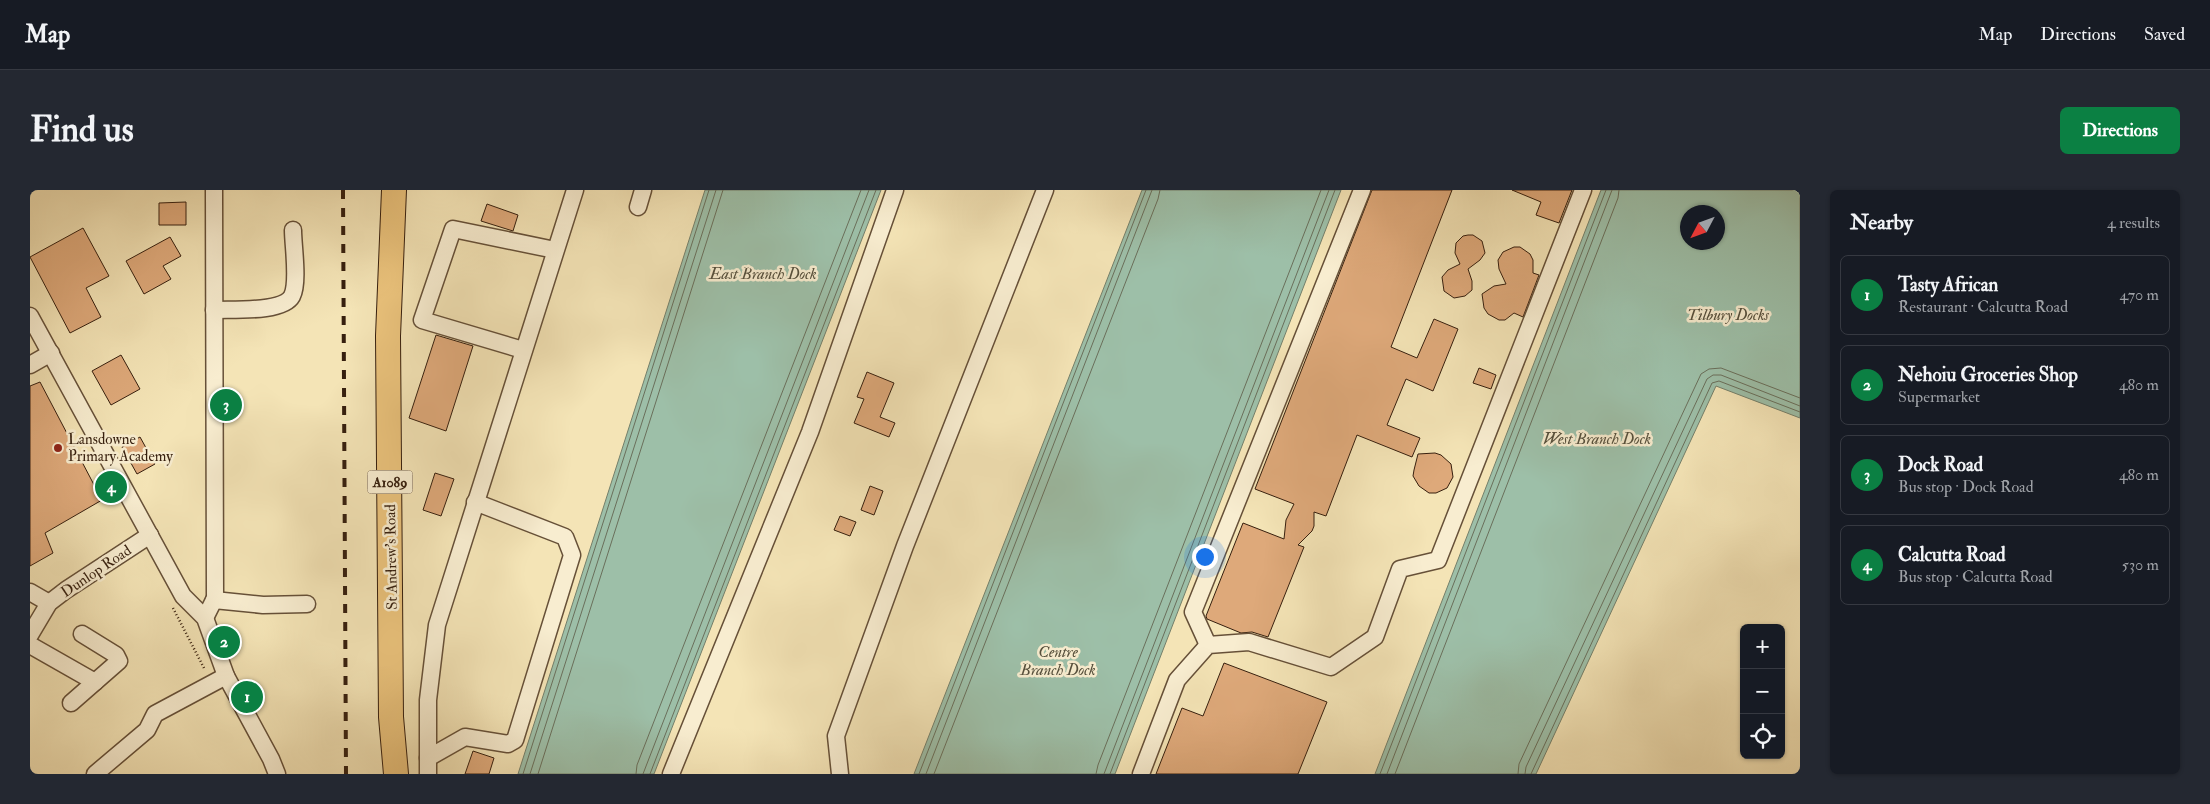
<!DOCTYPE html>
<meta charset="utf-8">
<style>
:root{--surface:#171b24;--page:#242831;--text:#f1f3f6;--muted:#9ea1a6;--line:#363941;--accent:#0b8043}
body{margin:0;font-family:"IM FELL Double Pica",serif;background:var(--page);color:var(--text)}
.controls{position:absolute;right:15px;bottom:15px;display:grid;overflow:hidden;border-radius:8px;box-shadow:0 1px 4px #0004}
.controls button{width:45px;height:45px;display:grid;place-items:center;padding:0;border:0;border-bottom:1px solid var(--line);background:var(--surface);color:var(--text);font:25px sans-serif}
.compass{position:absolute;left:1650px;top:15px;width:45px;height:45px;border-radius:50%;background:var(--surface);box-shadow:0 1px 4px #0004;rotate:229deg}
.you{position:absolute;left:1174px;top:366px;width:18px;height:18px;margin:-12px;border:4px solid #fff;border-radius:50%;background:#1a73e8;box-shadow:0 0 0 8px #1a73e833}
.badge{display:grid;place-items:center;width:32px;height:32px;border-radius:50%;background:var(--accent);color:#fff;font-size:16px;font-weight:700}
.pin{position:absolute;translate:-50% -50%;border:2px solid #fff;box-shadow:0 1px 5px #0006}
.list{margin:0;padding:0;list-style:none}
h2{display:flex;justify-content:space-between;align-items:center;height:65px;margin:0;padding:0 20px;font-size:21px}
h2 small{font-size:16px;font-weight:400;color:var(--muted)}
.list li{display:grid;grid-template-columns:32px 1fr auto;gap:15px;align-items:center;box-sizing:border-box;height:80px;margin:0 10px 10px;padding:0 10px;border:1px solid var(--line);border-radius:8px}
.list b{display:block;font-size:19px;white-space:nowrap}
.list p{margin:0;font-size:16px;white-space:nowrap;color:var(--muted)}
.list em{font-size:16px;font-style:normal;color:var(--muted)}
.icon{flex:none;width:28px;height:28px;fill:none;stroke:currentColor;stroke-width:2;stroke-linecap:round;stroke-linejoin:round}
.map{position:relative;flex:none;width:1770px;height:584px;overflow:hidden;border-radius:8px}
header{display:flex;align-items:center;gap:30px;box-sizing:border-box;height:70px;padding:0 25px;background:var(--surface);border-bottom:1px solid var(--line)}
header strong{font-size:24px}
nav{display:flex;gap:28px;margin-inline-start:auto;font-size:18px}
.intro{display:flex;align-items:center;justify-content:space-between;box-sizing:border-box;height:120px;padding:0 30px}
h1{margin:0;font-size:35px}
.button{padding:12px 22px;border-radius:8px;background:var(--accent);color:#fff;font-size:18px;font-weight:700}
main{display:flex;gap:30px;padding:0 30px}
aside{flex:1;background:var(--surface);border-radius:8px;box-shadow:0 1px 4px #0004}
.map>svg:first-child{display:block}
.water{fill:#9dbfa8;stroke:#747f6a;fill-rule:evenodd}
.lines{fill:none;stroke-linecap:round;stroke-linejoin:round}
.shore{stroke:#6a6f5b;stroke-width:1}
.building{fill:#dea97a;stroke:#361f0e}
.minor-casing{stroke:#665038;stroke-width:19}
.highway-casing{stroke:#361f0e;stroke-width:26}
.path{stroke:#361f0e;stroke-width:2.5;stroke-dasharray:1 2.5;stroke-linecap:butt}
.minor{stroke:#f8edd0;stroke-width:16}
.highway{stroke:#eac27b;stroke-width:24}
.rail{stroke:#361f0e;stroke-width:4;stroke-dasharray:9 9;stroke-linecap:butt}
.poi-dot{fill:#8f2418;stroke:#f8edd0;stroke-width:2}
.labels{text-anchor:middle;stroke-width:5;stroke-linejoin:round;paint-order:stroke}
.shield{fill:#f8edd0;stroke:#705d48;stroke-width:1}
.shield-label{font-size:14px;font-weight:bold;fill:#361f0e}
.poi-label{font-size:15px;fill:#361f0e;stroke:#f8edd0;text-anchor:start}
.street-label{font-size:15px;fill:#361f0e;stroke:#f8edd0}
.water-label{font-size:16px;font-style:italic;fill:#554f3c;stroke:#f8edd0}
</style>
<header>
<strong>Map</strong>
<nav><a>Map</a><a>Directions</a><a>Saved</a></nav>
</header>
<div class="intro"><h1>Find us</h1><a class="button">Directions</a></div>
<main>
<div class="map">
<svg width="1770" height="584" viewBox="0 0 1770 584">
<rect width="100%" height="100%" fill="#f4e4b6"/>
<filter id="stains"><feTurbulence type="fractalNoise" baseFrequency=".004" numOctaves="4"/><feColorMatrix values="0 0 0 0 .2 0 0 0 0 .09 0 0 0 0 .02 0 0 0 .5 -.17"/></filter>
<radialGradient id="worn" r=".72"><stop offset=".6" stop-color="#630" stop-opacity="0"/><stop offset="1" stop-color="#630" stop-opacity=".3"/></radialGradient>
<g class="water">
<polygon points="675,0 851,0 624,584 488,584"/>
<polygon points="1112,0 1311,0 1085,584 884,584"/>
<path d="M1571 0H1770V228L1686 196 1506 584H1345ZM1688 22V52H1658V22Z"/>
</g>
<g class="lines">
<g class="shore">
<polyline points="493,584 679,0"/>
<polyline points="500,584 686,0"/>
<polyline points="508,584 693,0"/>
<polyline points="606,584 607,575 831,0"/>
<polyline points="613,584 839,0"/>
<polyline points="620,584 846,0"/>
<polyline points="889,584 1116,0"/>
<polyline points="896,584 1122,0"/>
<polyline points="904,584 1128,9 1130,0"/>
<polyline points="1066,584 1068,575 1291,0"/>
<polyline points="1074,584 1299,0"/>
<polyline points="1080,584 1305,0"/>
<polyline points="1350,584 1576,0"/>
<polyline points="1357,584 1582,0"/>
<polyline points="1365,584 1588,8 1589,0"/>
<polyline points="1488,584 1489,574 1671,184 1679,179 1691,178 1770,208"/>
<polyline points="1495,584 1496,577 1677,189 1683,185 1691,185 1770,216"/>
<polyline points="1501,584 1682,193 1689,191 1770,222"/>
</g>
</g>
<g class="building">
<polygon points="1342,0 1422,0 1361,157 1387,168 1404,129 1428,139 1403,201 1376,189 1357,235 1390,248 1382,267 1327,245 1296,326 1284,322 1284,336 1282,341 1268,355 1274,357 1238,447 1222,442 1211,443 1177,429 1176,426 1213,333 1254,349 1256,330 1264,314 1225,299"/>
<polygon points="1482,0 1542,0 1529,33 1506,25 1511,12"/>
<polygon points="156,12 156,35 129,35 129,13"/>
<polygon points="457,14 488,25 483,41 451,31"/>
<polygon points="53,38 79,86 56,98 71,127 40,143 0,67"/>
<polygon points="1438,45 1443,45 1452,51 1455,63 1450,70 1438,79 1442,91 1442,100 1435,106 1424,108 1414,101 1412,87 1418,80 1430,74 1425,63 1426,53 1433,46"/>
<polygon points="140,47 151,66 133,76 141,89 114,104 96,71"/>
<polygon points="1484,57 1490,57 1500,64 1503,70 1503,83 1509,85 1493,127 1484,123 1475,130 1469,130 1458,124 1454,118 1452,104 1464,96 1476,94 1469,79 1468,70 1473,62"/>
<polygon points="406,145 443,156 416,241 379,228"/>
<polygon points="91,165 110,199 81,215 62,181"/>
<polygon points="1449,178 1466,185 1461,199 1443,193"/>
<polygon points="837,182 864,193 850,227 865,233 859,247 824,233 834,209 827,207"/>
<polygon points="10,192 72,310 15,343 23,363 0,376 0,196"/>
<polygon points="110,247 125,274 107,284 92,257"/>
<polygon points="1405,263 1411,265 1421,274 1423,287 1417,298 1406,303 1399,303 1389,296 1383,286 1384,280 1388,264"/>
<polygon points="405,283 424,289 411,326 393,320"/>
<polygon points="840,296 853,301 844,325 831,320"/>
<polygon points="810,326 826,332 820,346 804,340"/>
<polygon points="1194,473 1297,512 1268,584 1126,584 1152,518 1173,526"/>
<polygon points="443,561 464,568 459,584 435,584"/>
</g>
<g class="lines">
<g class="minor-casing">
<g id="minor">
<polyline points="608,17 613,0"/>
<path d="M184 120C202 119 253 123 262 106 269 92 263 56 263 40"/>
<polyline points="0,126 153,406 175,428 196,486 241,569 247,584"/>
<polyline points="493,160 392,130 423,39 525,60"/>
<polyline points="0,175 21,163"/>
<polyline points="0,402 19,413"/>
<polyline points="184,410 233,415 277,414"/>
<polyline points="175,428 185,408 184,0"/>
<polyline points="0,445 19,413 36,400 120,345"/>
<polyline points="0,455 65,492 89,471 86,465 52,444"/>
<polyline points="1178,455 1163,422 1332,0"/>
<polyline points="41,513 65,492"/>
<polyline points="398,568 435,547 478,554 485,550 542,365 535,347 445,312"/>
<polyline points="65,584 117,540 125,524 196,486"/>
<polyline points="398,584 398,510 407,435 545,0"/>
<polyline points="641,584 780,242 865,0"/>
<polyline points="810,584 806,546 875,356 1015,0"/>
<polyline points="1111,584 1147,490 1178,455 1219,452 1301,477 1345,447 1370,379 1408,370 1553,0"/>
</g>
</g>
<g class="highway-casing">
<polyline id="highway" points="364,0 358,146 361,527 366,584"/>
</g>
<polyline class="path" points="143,418 175,480"/>
<use href="#minor" class="minor"/>
<use href="#highway" class="highway"/>
<polyline class="rail" points="313,0 316,584"/>
</g>
<circle class="poi-dot" cx="28" cy="258" r="5"/>
<g class="labels">
<rect class="shield" x="337.5" y="280.5" width="45" height="23" rx="4"/>
<g class="shield-label">
<text x="360" y="297">A1089</text>
</g>
<g class="poi-label">
<text x="38" y="254">Lansdowne<tspan x="38" dy="17">Primary Academy</tspan></text>
</g>
<g class="street-label">
<text transform="translate(361 367) rotate(-91)" y="5">St Andrew's Road</text>
<text transform="translate(66 381) rotate(-34)" y="5">Dunlop Road</text>
</g>
<g class="water-label">
<text x="733" y="89">East Branch Dock</text>
<text x="1698" y="130">Tilbury Docks</text>
<text x="1567" y="254">West Branch Dock</text>
<text x="1028" y="467">Centre<tspan x="1028" dy="18">Branch Dock</tspan></text>
</g>
</g>
<rect width="100%" height="100%" filter="url(#stains)"/>
<rect width="100%" height="100%" fill="url(#worn)"/>
</svg>
<div class="controls">
<button>+</button>
<button>−</button>
<button><svg class="icon" aria-label="locate" viewBox="0 0 24 24"><circle cx="12" cy="12" r="6"/><path d="M12 2v4M12 18v4M2 12h4M18 12h4"/></svg></button>
</div>
<svg class="compass" viewBox="-18 -18 36 36"><path d="M0-13l5 13h-10z" fill="#e53935"/><path d="M0 13l5-13h-10z" fill="#9ea1a6"/></svg>
<div class="you"></div>
<div class="pin badge" style="left:217px;top:507px">1</div>
<div class="pin badge" style="left:194px;top:452px">2</div>
<div class="pin badge" style="left:196px;top:215px">3</div>
<div class="pin badge" style="left:81px;top:297px">4</div>
</div>
<aside>
<h2>Nearby<small>4 results</small></h2>
<ul class="list">
<li><span class="badge">1</span><div><b>Tasty African</b><p>Restaurant · Calcutta Road</p></div><em>470 m</em></li>
<li><span class="badge">2</span><div><b>Nehoiu Groceries Shop</b><p>Supermarket</p></div><em>480 m</em></li>
<li><span class="badge">3</span><div><b>Dock Road</b><p>Bus stop · Dock Road</p></div><em>480 m</em></li>
<li><span class="badge">4</span><div><b>Calcutta Road</b><p>Bus stop · Calcutta Road</p></div><em>530 m</em></li>
</ul>
</aside>
</main>
